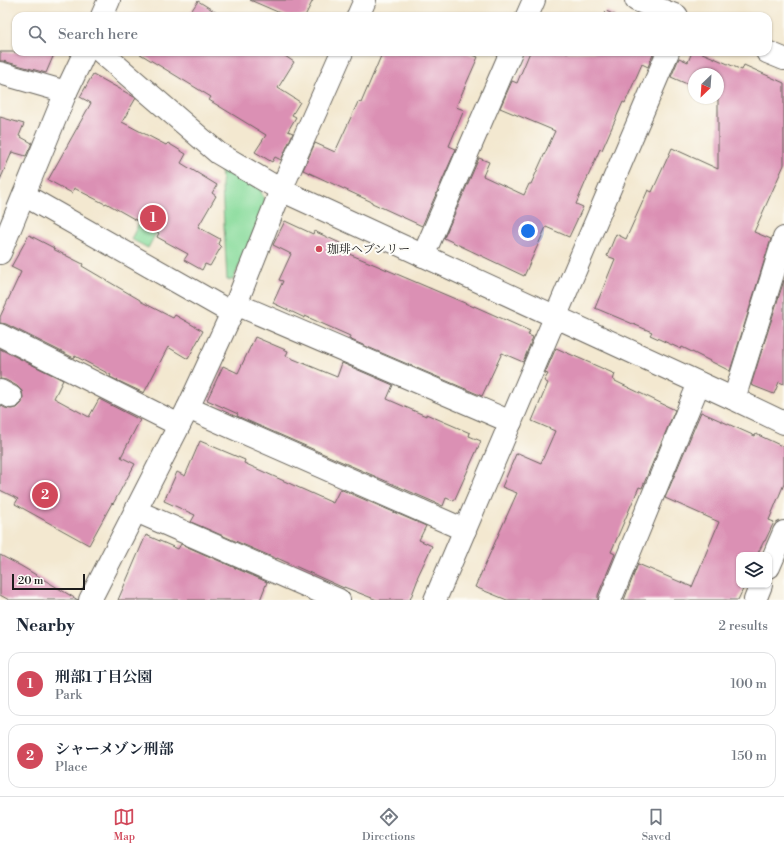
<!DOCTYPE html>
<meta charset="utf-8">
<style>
:root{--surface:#fff;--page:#f6f6f7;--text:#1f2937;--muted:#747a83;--line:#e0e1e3;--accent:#d1495b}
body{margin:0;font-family:"Libre Bodoni","Noto Serif JP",serif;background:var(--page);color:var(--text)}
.controls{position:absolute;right:12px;bottom:12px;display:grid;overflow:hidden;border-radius:8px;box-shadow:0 1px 3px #0004}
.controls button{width:36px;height:36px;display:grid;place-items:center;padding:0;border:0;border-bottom:1px solid var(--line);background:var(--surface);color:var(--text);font:20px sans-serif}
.compass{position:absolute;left:688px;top:68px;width:36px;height:36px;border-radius:50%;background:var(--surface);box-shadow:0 1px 3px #0004;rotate:205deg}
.scale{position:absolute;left:12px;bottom:10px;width:73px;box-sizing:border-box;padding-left:4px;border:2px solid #1c1c1c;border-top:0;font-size:11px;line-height:14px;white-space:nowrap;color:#1c1c1c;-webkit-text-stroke:3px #fdfcf7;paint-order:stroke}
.you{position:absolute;left:528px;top:231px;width:14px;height:14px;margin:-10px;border:3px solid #fff;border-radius:50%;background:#1a73e8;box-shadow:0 0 0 6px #1a73e833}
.badge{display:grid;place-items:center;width:26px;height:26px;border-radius:50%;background:var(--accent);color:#fff;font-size:13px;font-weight:700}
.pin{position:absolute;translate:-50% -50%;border:2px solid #fff;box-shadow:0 1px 4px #0006}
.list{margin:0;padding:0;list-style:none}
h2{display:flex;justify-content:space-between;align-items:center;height:52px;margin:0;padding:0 16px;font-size:17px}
h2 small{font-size:13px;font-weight:400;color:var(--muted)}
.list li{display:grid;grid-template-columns:26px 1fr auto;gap:12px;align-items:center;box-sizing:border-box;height:64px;margin:0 8px 8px;padding:0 8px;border:1px solid var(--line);border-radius:12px}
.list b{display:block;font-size:15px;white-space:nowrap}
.list p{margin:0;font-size:13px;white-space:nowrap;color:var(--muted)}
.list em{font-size:13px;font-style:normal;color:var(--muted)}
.icon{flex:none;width:22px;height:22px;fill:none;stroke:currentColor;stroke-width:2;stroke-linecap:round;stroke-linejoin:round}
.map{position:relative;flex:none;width:784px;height:600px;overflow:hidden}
.search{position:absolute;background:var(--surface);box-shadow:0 1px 3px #0004;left:12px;right:12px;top:12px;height:44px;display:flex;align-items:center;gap:10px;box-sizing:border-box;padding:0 14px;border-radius:12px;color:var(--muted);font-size:15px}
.sheet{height:196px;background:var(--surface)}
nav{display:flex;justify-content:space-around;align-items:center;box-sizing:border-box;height:56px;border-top:1px solid var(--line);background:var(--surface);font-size:11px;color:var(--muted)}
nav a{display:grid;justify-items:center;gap:2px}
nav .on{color:var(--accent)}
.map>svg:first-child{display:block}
.green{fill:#8adc9c;stroke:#537c5c}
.building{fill:#db90b4}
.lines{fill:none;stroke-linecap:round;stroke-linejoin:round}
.minor-casing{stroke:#67635b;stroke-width:24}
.minor{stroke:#fff;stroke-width:22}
.poi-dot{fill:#d1495b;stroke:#fdfcf7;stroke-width:1.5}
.labels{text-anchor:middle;stroke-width:4;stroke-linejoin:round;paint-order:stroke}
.poi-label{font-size:12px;fill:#1c1c1c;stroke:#fdfcf7;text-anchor:start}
</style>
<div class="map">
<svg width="784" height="600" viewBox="0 0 784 600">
<rect width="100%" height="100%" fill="#fdfcf7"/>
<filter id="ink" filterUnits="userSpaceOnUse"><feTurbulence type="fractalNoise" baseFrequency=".025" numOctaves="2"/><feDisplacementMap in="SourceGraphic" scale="8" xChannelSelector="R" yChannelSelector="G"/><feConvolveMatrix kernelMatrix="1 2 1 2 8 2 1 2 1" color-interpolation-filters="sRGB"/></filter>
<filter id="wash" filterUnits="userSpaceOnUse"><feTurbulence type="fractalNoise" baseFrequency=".012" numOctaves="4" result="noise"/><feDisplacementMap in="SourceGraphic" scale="16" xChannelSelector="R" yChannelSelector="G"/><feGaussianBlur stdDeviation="0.9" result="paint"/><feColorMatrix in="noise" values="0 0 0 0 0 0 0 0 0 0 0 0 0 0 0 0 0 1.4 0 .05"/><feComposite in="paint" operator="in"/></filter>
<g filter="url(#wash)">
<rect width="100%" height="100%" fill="#f3e8d0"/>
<g class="green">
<polygon points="221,169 260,189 266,204 233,280 227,280"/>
<polygon points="157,188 175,198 148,248 131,239"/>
</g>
<g id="blocks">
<g class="building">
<polygon points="250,0 313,0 305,16 287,16"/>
<polygon points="198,1 222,16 188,16"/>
<polygon points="606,11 617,16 604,16"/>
<polygon points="0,52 55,52 46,73 3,61 0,61"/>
<polygon points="137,52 279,52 294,62 278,88 300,102 292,115 296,117 288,131 293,133 281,160 275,157 272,162 255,152 266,135 209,100 211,97"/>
<polygon points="372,52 465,52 478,57 456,107 464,110 449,146 456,149 422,226 372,203 372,202 303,170 315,143 335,152 358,102 361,103 381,56"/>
<polygon points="530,52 654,52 648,67 642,64 625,103 623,102 602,150 600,149 576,204 583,207 569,237 546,227 524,276 444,238 479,158 489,162 483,176 524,195 529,184 531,184 555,131 500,108 512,81 517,83"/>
<polygon points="692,52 700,52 742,70 744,65 784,83 784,165 754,232 771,239 730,371 682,347 681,349 650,335 652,332 595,308 615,259 607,256 616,234 626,239 648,190 652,192 672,148 718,169 718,74 694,74 694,87 671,77 679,58 688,62"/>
<polygon points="93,74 136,98 122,122 166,145 168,143 186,154 181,163 217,185 212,193 216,196 198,227 220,239 218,244 221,247 210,266 205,264 202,270 184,260 188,254 157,237 159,233 106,203 105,204 74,188 72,193 48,180 91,103 80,97"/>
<polygon points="0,117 24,124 19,136 32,143 26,156 12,152 0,180"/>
<polygon points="285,221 313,234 314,231 340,243 337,249 378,266 474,307 474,306 530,331 528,335 533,337 523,362 502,353 482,396 349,339 350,336 305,316 305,318 273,303 283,281 279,280 291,254 273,245"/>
<polygon points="29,235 54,248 53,249 83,264 82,266 140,300 140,301 173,318 175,315 203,331 188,359 168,347 144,393 110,377 111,375 75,356 74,358 6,324 0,323 0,317 21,272 11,267"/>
<polygon points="784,280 784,384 779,382 774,394 751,385"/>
<polygon points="255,337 288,351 286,356 337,377 342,363 393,385 387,399 426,416 426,414 470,433 469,436 481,441 454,501 446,498 443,506 237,416 238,414 207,400 223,366 238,373"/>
<polygon points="556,348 615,374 613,380 675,410 642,488 639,487 611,552 615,554 598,595 598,600 507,600 475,587 517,493 502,487 516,454 518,455 518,453 541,463 555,431 532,421 548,383 544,381 548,374 545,373"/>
<polygon points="0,349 63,380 54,398 89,417 99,399 140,420 121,457 135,464 113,504 112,503 89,545 15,504 18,499 0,490 0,405 5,408 11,409 17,408 22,403 23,397 22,391 17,386 6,380 0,379"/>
<polygon points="701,412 755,436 756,434 784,447 784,484 769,520 774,522 765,541 764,541 757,555 739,555 739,585 745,585 738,600 624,600 638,564 692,587 709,546 719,522 665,498"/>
<polygon points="200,441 245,460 244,463 333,503 340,489 426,526 419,540 432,546 417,578 418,579 410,600 377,600 344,587 344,588 277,558 277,559 191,522 195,515 164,501 177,472 185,476"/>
<polygon points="146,535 178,549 181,544 267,582 260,600 118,600"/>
<polygon points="0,555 21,566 78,600 9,600 0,595"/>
</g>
</g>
</g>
<g filter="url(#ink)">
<use href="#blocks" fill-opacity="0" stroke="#67635b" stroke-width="1"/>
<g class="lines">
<g class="minor-casing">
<g id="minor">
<polyline points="636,0 677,16"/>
<polyline points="102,16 109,0"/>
<polyline points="358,16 365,0"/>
<polyline points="527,16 534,0"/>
<polyline points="101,52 218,153 281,190 734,399 784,423"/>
<polyline points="767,52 784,59"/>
<polyline points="0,73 66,92"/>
<polyline points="24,195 232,313"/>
<polyline points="0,253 66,92 85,52"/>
<polyline points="423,256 511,52"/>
<polyline points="236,304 511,422"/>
<polyline points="0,335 179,425"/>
<polyline points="0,391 11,397"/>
<polyline points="734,399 784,238"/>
<polyline points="188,408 465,530"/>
<polyline points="136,511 339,600"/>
<polyline points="769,567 784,532"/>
<polyline points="90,600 188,408 236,304 281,190 342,52"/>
<polyline points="435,600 668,52"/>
<polyline points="610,600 699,383"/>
<polyline points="755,600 761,585"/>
</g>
</g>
<use href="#minor" class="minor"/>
</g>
</g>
<circle class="poi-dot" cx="319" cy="249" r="4"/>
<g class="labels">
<g class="poi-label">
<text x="327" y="253">珈琲ヘブンリー</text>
</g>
</g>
</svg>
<div class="controls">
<button><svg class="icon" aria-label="layers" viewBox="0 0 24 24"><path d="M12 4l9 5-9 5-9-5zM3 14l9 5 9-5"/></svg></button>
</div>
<svg class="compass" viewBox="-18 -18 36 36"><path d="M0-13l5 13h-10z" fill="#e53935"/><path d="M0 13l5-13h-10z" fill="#747a83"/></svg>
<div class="scale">20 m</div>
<div class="you"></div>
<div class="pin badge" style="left:153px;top:218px">1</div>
<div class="pin badge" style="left:45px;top:495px">2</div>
<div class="search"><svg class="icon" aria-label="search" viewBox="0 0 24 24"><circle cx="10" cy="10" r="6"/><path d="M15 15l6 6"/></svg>Search here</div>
</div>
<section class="sheet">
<h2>Nearby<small>2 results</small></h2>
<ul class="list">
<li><span class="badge">1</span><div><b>刑部1丁目公園</b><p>Park</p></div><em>100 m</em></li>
<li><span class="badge">2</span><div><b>シャーメゾン刑部</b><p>Place</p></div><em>150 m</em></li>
</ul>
</section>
<nav>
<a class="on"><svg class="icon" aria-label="map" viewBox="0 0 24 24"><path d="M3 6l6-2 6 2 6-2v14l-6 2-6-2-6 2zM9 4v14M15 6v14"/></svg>Map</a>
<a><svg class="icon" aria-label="directions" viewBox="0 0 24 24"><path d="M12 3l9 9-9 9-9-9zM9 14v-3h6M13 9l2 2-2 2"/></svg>Directions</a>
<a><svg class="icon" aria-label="saved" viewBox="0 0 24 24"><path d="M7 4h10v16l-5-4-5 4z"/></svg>Saved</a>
</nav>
